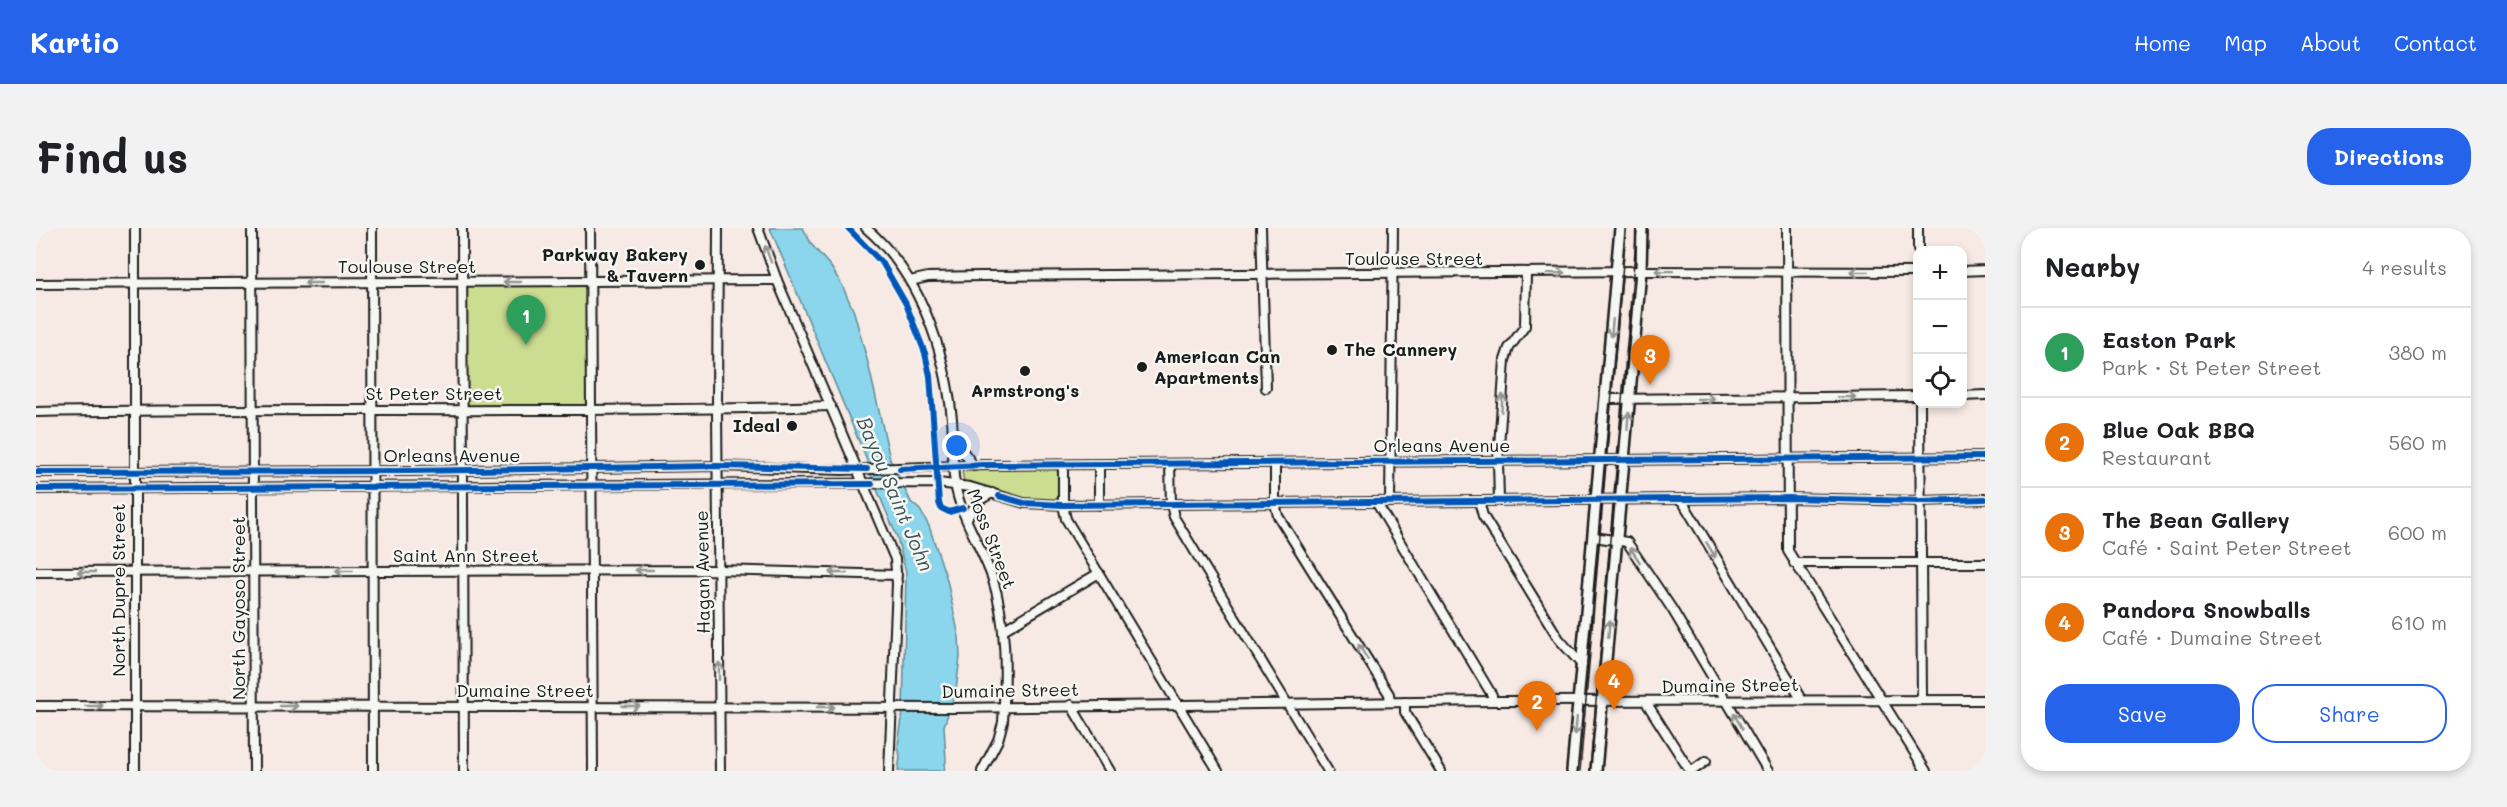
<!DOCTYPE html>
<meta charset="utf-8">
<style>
:root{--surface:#fff;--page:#f2f2f2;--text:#202124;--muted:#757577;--line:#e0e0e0;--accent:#2563eb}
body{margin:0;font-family:Mali,sans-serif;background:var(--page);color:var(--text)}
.controls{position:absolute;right:18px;top:18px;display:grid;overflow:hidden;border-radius:12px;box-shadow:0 3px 9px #0003}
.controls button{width:54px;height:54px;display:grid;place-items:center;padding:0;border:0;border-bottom:2px solid var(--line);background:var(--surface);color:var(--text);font:30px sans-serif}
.you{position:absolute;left:921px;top:218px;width:21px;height:21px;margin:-15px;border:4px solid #fff;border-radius:50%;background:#1a73e8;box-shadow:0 0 0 9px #1a73e833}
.badge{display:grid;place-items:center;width:39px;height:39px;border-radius:50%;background:var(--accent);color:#fff;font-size:20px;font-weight:700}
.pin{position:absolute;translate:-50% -50px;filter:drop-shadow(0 2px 3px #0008)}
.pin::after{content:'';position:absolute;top:32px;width:21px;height:18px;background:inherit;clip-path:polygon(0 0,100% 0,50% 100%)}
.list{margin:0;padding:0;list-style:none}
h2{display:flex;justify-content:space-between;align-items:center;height:78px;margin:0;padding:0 24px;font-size:26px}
h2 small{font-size:20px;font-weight:400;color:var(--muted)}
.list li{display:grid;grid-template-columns:39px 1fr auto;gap:18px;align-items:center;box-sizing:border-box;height:90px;padding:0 24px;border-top:2px solid var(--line)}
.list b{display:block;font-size:22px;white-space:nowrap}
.list p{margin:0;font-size:20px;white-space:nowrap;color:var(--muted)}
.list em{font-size:20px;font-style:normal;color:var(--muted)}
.actions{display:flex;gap:12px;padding:18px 24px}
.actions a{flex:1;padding:14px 0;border:2px solid var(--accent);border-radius:24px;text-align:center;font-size:21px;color:var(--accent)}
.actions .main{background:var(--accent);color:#fff}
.icon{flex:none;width:33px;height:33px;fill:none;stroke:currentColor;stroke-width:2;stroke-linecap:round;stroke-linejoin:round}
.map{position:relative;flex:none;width:1949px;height:543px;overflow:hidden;border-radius:24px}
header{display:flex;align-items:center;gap:36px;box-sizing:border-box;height:84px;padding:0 30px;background:var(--accent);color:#fff}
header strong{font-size:28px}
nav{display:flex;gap:33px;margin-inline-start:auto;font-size:21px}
.intro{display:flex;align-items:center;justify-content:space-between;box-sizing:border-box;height:144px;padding:0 36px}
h1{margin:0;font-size:42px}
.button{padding:15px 27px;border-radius:24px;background:var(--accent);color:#fff;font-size:21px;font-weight:700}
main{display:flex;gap:36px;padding:0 36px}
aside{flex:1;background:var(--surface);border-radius:24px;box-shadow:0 3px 9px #0003}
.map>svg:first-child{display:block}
.green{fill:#ccdc90;stroke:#747c56;stroke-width:1.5}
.water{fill:#8bd6ec;stroke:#5f8c99;stroke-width:1.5}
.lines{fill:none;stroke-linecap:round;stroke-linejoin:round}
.minor-casing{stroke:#1c1c1c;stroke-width:12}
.major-casing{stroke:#1c1c1c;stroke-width:14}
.minor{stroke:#f6f6f2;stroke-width:8}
.major{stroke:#f6f6f2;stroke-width:9}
.tram{stroke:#1c1c1c;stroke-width:1.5}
.cycleway-casing{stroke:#f6f6f2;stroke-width:10}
.cycleway{stroke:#0057b8;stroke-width:6}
.oneway{stroke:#949492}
.poi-dot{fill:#1c1c1c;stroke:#f6f6f2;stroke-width:2}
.labels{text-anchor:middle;stroke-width:5;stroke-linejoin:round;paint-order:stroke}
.poi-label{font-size:18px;font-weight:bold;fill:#1c1c1c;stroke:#f6f6f2;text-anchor:end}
.street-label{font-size:18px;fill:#1c1c1c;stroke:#f6f6f2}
.water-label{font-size:20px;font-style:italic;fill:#3d545a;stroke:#f6f6f2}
</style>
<header>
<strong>Kartio</strong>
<nav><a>Home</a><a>Map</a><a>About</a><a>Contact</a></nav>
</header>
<div class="intro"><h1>Find us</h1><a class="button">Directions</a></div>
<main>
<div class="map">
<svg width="1949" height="543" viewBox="0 0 1949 543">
<rect width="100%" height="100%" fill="#f7e9e3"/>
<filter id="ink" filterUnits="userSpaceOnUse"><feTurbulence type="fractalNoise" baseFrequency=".0167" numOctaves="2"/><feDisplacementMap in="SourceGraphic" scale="12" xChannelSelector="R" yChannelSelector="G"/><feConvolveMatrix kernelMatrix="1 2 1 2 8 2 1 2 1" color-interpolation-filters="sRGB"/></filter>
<g filter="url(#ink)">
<g class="green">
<polygon points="554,53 554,180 426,181 426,54"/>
<polygon points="1020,241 1022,244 1022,269 1020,272 986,271 928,254 926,243"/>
</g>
<polygon class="water" points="734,0 767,0 776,17 795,39 806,57 818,84 832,135 854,231 875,274 884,282 893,298 911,352 923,409 924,429 920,462 908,498 910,532 908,543 862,543 864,529 862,517 867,484 870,344 861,309 834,245 832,235"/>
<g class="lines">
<g class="minor-casing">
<g id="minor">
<polyline points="216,0 218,543"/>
<polyline points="336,0 337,543"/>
<polyline points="426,0 428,543"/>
<polyline points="554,0 557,543"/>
<polyline points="682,0 681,182 684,543"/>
<polyline points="722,0 741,52 859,331 861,356 853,543"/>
<path d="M830 0C884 46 909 122 916 191 918 213 915 234 919 255 924 288 945 318 956 349 971 394 970 446 967 494L962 512 946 543"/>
<polyline points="1225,0 1230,160"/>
<polyline points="1751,0 1752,323 1890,543"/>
<polyline points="1882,0 1882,22"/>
<polyline points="1926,43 1949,42"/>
<polyline points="874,53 892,49 944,48 1605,43 1882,44"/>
<polyline points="0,56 741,52"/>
<polyline points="1926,168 1949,167"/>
<polyline points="1570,171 1882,168"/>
<polyline points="1884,176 1886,472"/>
<path d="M0 184C265 179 530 186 795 178"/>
<polyline points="917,210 938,238"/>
<polyline points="1239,235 1239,275 1242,288 1353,466 1354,474"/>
<polyline points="1134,236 1135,276 1138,289 1292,543"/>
<polyline points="1027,237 1027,277 1030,291 1182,543"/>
<polyline points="1063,237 1063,277"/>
<polyline points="0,244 375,243 681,238 806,242 947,237 1949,229"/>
<polyline points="0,261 902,255 934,259 988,275 1027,277 1752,270 1884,273 1949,271"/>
<polyline points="1645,271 1765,471"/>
<polyline points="1443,273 1447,288 1523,411 1546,437"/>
<polyline points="1463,273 1462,233 1469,132 1473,120 1489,98 1490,45"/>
<polyline points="1340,274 1456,467 1456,473"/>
<polyline points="1354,274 1357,0"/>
<polyline points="931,290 942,273 956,265"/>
<polyline points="1558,309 1591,314 1636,381 1732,543"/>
<polyline points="1758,335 1949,335"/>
<polyline points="0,344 683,342 861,347"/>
<polyline points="967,402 1063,345"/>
<polyline points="1369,474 1369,484 1405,543"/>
<polyline points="1610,474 1654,543"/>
<polyline points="1035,477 1074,543"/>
<polyline points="0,478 919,480 1456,473 1949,472"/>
<polyline points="99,543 99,0"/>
<polyline points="1656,543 1670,533"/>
</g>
</g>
<g class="major-casing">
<g id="major">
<polyline points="1536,543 1584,0"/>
<polyline points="1560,543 1605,43 1606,0"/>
</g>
</g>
<use href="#minor" class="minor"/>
<use href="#major" class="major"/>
<g class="tram">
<polyline points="1544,543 1590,0"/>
<polyline points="1554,543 1601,0"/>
</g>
<g class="cycleway-casing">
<g id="cycleway">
<polyline points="812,0 847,36 870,76 889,125 894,148 903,275 905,280 913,284 927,280"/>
<polyline points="864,241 947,237 1949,229"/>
<polyline points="0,244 375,243 681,238 831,241"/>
<polyline points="0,261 836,256"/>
<polyline points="963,268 988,275 1027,277 1752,270 1884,273 1949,271"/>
</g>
</g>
<use href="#cycleway" class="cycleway"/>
</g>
<defs><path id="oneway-shaft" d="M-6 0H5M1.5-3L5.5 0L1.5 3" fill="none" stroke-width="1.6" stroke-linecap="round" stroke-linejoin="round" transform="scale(1.5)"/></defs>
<g class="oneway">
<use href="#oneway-shaft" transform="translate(732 26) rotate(-110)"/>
<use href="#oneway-shaft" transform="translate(1628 43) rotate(-179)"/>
<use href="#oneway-shaft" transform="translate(1823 44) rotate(-180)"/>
<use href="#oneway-shaft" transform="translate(1520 45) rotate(-1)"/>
<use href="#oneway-shaft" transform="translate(476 54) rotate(180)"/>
<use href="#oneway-shaft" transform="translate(277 55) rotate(180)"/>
<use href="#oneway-shaft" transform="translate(1576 100) rotate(95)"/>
<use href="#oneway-shaft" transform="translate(1811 169) rotate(-1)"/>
<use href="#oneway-shaft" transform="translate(1670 171)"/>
<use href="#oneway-shaft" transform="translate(1466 175) rotate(-86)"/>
<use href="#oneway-shaft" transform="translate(1592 193) rotate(-86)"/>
<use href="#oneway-shaft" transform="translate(1675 322) rotate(59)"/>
<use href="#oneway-shaft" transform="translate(1599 327) rotate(-124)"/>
<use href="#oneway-shaft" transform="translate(608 342) rotate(180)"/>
<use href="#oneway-shaft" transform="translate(308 343) rotate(180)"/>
<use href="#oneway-shaft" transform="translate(50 344) rotate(180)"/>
<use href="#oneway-shaft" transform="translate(802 345) rotate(-178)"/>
<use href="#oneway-shaft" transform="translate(1573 401) rotate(-85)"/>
<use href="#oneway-shaft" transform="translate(1327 424) rotate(-122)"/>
<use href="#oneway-shaft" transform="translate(683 443) rotate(-90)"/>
<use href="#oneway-shaft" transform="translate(58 478)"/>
<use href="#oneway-shaft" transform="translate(253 478)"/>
<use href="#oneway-shaft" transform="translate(595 478)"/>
<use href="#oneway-shaft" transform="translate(790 479)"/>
<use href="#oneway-shaft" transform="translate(1702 493) rotate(-120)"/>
<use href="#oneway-shaft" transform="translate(1540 498) rotate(95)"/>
</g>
</g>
<g class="poi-dot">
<circle cx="664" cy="37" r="6"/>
<circle cx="1296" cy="122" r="6"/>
<circle cx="1106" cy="139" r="6"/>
<circle cx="989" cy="143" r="6"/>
<circle cx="756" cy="198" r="6"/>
</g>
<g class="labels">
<g class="poi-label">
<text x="652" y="33">Parkway Bakery<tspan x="652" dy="21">&amp; Tavern</tspan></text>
<text x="1308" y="128" text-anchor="start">The Cannery</text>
<text x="1118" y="135" text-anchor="start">American Can<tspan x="1118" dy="21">Apartments</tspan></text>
<text x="989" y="169" text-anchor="middle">Armstrong's</text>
<text x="744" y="204">Ideal</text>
</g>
<g class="street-label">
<text x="1378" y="37">Toulouse Street</text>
<text x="371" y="45">Toulouse Street</text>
<text x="398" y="172">St Peter Street</text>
<text x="1406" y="224">Orleans Avenue</text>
<text x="416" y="234">Orleans Avenue</text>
<text transform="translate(955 311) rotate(69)" y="6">Moss Street</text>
<text x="430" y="334">Saint Ann Street</text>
<text transform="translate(667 344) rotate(-91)" y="6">Hagan Avenue</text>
<text transform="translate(83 362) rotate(-90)" y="6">North Dupre Street</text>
<text transform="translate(203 380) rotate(-90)" y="6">North Gayoso Street</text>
<text transform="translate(1694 458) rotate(-1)" y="6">Dumaine Street</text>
<text x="489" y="469">Dumaine Street</text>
<text transform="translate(974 463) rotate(-1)" y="6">Dumaine Street</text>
</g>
<g class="water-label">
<text transform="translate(859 266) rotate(67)" y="7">Bayou Saint John</text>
</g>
</g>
</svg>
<div class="controls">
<button>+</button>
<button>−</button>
<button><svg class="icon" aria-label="locate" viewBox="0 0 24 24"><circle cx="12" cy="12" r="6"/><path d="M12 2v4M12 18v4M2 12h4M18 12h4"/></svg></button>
</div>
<div class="you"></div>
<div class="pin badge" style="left:490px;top:117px;background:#2e9e5b">1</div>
<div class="pin badge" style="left:1501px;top:503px;background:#e8710a">2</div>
<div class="pin badge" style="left:1614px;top:157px;background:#e8710a">3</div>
<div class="pin badge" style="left:1578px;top:482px;background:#e8710a">4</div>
</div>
<aside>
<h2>Nearby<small>4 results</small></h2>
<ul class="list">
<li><span class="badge" style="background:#2e9e5b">1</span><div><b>Easton Park</b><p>Park · St Peter Street</p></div><em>380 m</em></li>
<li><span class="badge" style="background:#e8710a">2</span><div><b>Blue Oak BBQ</b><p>Restaurant</p></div><em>560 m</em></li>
<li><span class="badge" style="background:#e8710a">3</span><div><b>The Bean Gallery</b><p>Café · Saint Peter Street</p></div><em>600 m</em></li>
<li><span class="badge" style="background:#e8710a">4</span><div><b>Pandora Snowballs</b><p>Café · Dumaine Street</p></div><em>610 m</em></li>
</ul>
<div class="actions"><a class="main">Save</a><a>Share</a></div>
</aside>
</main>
